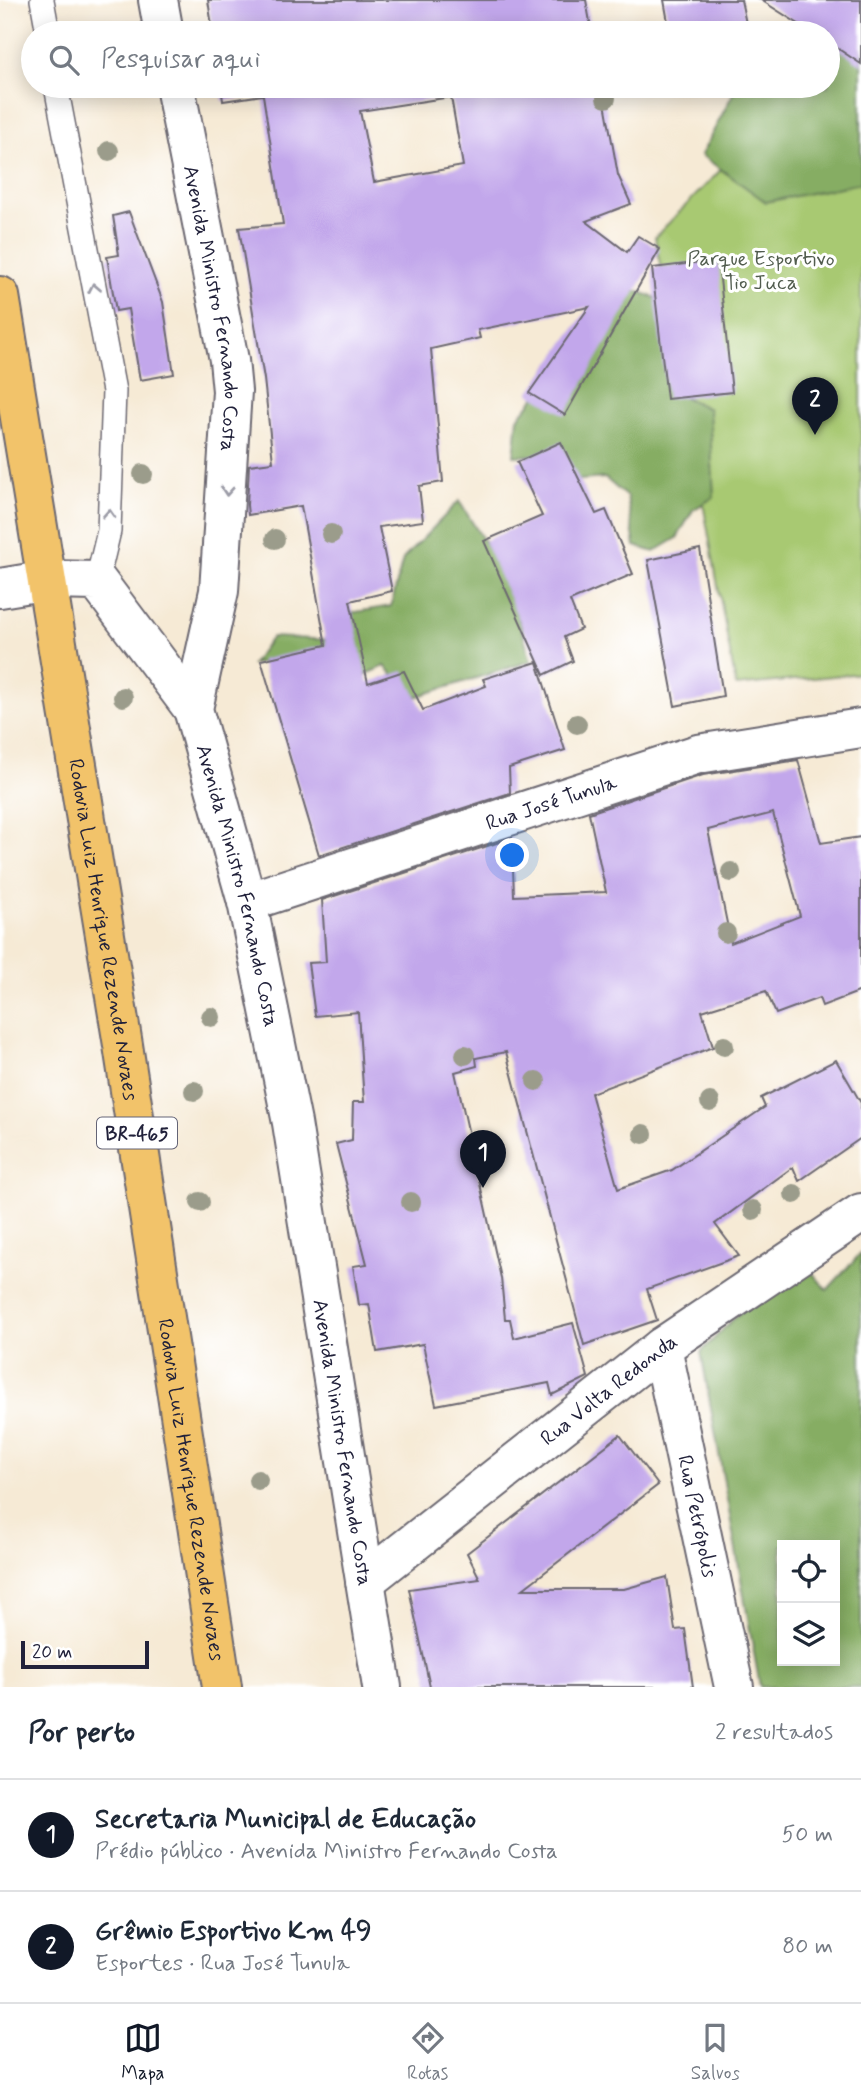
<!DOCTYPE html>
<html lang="pt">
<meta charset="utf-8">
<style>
:root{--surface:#fff;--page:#f6f6f7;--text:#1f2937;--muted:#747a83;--line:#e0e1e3;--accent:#111827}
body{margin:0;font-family:Mynerve,sans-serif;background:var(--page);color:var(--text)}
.controls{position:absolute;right:21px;bottom:21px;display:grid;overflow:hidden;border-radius:0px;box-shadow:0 4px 18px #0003}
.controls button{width:63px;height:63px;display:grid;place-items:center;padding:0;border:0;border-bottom:2px solid var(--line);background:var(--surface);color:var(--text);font:35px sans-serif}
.scale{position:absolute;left:21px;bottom:18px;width:128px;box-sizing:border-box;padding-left:7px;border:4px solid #22223b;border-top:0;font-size:19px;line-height:24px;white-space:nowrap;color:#22223b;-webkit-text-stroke:5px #fff;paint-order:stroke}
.you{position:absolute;left:513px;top:856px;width:24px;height:24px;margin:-18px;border:5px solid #fff;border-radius:50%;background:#1a73e8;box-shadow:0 0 0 10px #1a73e833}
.badge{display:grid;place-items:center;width:46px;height:46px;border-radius:50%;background:var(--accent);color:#fff;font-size:23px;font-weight:700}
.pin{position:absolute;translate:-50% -58px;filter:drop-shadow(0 2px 4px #0008)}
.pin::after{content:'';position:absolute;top:37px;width:24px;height:21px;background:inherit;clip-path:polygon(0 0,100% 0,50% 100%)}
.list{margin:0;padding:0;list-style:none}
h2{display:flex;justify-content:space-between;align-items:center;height:91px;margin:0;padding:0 28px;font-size:30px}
h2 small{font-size:23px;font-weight:400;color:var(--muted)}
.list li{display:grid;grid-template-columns:46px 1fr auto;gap:21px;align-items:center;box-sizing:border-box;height:112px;padding:0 28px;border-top:2px solid var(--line)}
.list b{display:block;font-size:26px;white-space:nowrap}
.list p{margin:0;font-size:23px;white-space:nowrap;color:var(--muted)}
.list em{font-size:23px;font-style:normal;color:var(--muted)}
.icon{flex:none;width:38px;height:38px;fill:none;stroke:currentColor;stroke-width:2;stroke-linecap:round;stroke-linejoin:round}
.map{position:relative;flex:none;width:861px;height:1687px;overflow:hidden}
.search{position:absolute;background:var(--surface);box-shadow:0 4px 18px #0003;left:21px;right:21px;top:21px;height:77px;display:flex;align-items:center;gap:18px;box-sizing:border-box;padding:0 24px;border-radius:38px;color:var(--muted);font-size:26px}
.sheet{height:315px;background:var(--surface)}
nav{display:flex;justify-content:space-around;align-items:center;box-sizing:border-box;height:98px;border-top:2px solid var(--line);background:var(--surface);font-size:19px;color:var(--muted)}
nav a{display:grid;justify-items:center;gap:4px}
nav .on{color:var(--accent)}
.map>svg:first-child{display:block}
.green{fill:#a8c972;stroke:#657656;stroke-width:2}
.forest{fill:#86ad64;stroke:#546850;stroke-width:2;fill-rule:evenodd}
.building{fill:#c2a7eb;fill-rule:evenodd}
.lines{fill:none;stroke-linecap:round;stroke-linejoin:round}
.service-casing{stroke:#6c6871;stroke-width:26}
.minor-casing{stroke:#6c6871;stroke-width:42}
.tertiary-casing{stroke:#6c6871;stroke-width:42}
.trunk-casing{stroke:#6c6871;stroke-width:42}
.service{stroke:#fff;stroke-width:23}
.minor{stroke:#fff;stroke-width:38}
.tertiary{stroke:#fff;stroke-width:38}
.trunk{stroke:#f2c36a;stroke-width:38}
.tree{fill:#9b9c8b}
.oneway{stroke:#9c9ca7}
.labels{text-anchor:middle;stroke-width:6;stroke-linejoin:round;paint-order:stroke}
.shield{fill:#fff;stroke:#646476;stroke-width:2}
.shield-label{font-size:19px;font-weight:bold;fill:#22223b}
.park-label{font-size:21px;fill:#515c4e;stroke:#fff}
.street-label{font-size:21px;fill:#22223b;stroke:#fff}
</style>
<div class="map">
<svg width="861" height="1687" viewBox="0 0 861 1687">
<rect width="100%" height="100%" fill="#fff"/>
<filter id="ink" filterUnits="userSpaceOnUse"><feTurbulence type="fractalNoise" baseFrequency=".0143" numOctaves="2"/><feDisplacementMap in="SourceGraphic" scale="14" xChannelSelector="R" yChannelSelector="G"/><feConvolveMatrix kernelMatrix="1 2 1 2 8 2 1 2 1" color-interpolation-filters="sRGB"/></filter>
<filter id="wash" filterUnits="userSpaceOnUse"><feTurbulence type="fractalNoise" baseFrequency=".00686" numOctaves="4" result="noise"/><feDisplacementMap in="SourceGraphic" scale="28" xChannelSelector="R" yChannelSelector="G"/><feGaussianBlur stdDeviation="1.57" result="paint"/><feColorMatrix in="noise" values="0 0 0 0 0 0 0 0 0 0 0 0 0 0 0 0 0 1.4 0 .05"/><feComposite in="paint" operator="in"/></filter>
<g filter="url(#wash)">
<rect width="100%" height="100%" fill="#f6ead5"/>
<polygon class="green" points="861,135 861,673 736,686 655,237 742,148"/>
<g class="forest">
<polygon points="828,47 861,48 861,183 766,202 701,155 737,86 828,86"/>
<polygon points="626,287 667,302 676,393 709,409 714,497 693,510 677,538 654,552 635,546 627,497 605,478 569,481 552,455 514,456 518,418"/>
<polygon points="459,501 507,578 531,661 415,697 385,666 309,700 292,660 252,664 272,637 333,640 332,616 391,606 403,559"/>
<path d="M861 1253V1687H760L701 1352 736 1316 805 1264 827 1290ZM782 1545H835V1661H782Z"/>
</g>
<g id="blocks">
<g class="building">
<polygon points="208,0 586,0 592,33 213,33"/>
<polygon points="664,0 741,0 748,33 670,33"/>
<polygon points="761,0 861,0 861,64 828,42 828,33 813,33"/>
<path d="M221 86H602L618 175 631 204 586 221 627 252 638 236 660 249 565 415 529 393 589 307 478 330 480 338 431 349 443 482 419 486 423 521 379 527 392 591 350 601 368 683 404 671 423 710 486 686 483 679 537 662 565 750 509 768 510 793 319 855 261 660 326 645 301 506 248 515 247 505 249 465 273 462 264 379 239 228 283 224 263 95 223 101ZM451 97 463 166 374 182 360 111Z"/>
<polygon points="129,212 163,302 174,374 140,380 128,309 116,311 107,257 119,255 113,216"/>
<polygon points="718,260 732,392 667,399 652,268"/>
<polygon points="561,442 596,514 606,510 633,574 570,601 581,629 564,637 573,661 544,675 484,541 542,516 517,462"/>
<polygon points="700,549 723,696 675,706 648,560"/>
<path d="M798 760 821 843 861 837V991L822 1006 819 998 776 1014 766 991 702 1011 713 1047 591 1093 618 1189 672 1170 765 1107 761 1098 836 1060 861 1103V1138L799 1181 793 1167 715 1224 739 1256 647 1289 657 1320 584 1345 506 1052 476 1058 477 1066 455 1072 501 1278 505 1319H510L514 1338 573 1323 588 1377 552 1395 549 1383 436 1405 423 1344 377 1352 369 1304 359 1305 353 1266 367 1264 336 1144 352 1140 353 1102H364L358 1012 315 1016 308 963 326 962 322 900 512 838 514 896 606 892 589 813 703 775ZM773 813 800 916 731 943 708 830Z"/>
<polygon points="620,1435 658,1485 523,1589 624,1589 667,1577 675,1630 685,1629 693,1687 430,1687 409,1589 480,1579 467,1553"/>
</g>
</g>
</g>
<g filter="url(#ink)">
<use href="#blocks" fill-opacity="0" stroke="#6c6871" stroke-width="2"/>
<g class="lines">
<g class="service-casing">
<g id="service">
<polyline points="42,0 48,33"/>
<polyline points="56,86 114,391 109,531 97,581"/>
</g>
</g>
<g class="minor-casing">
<g id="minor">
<polyline points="158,0 164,33"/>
<path id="s1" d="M175 86 229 360 232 391 219 591 193 709 247 902 292 1123 382 1687"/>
<polyline points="48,580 97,581 193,709"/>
<path id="s2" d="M247 902 698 754 861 728"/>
<path id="s3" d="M662 1347 734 1687"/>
<path id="s4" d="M365 1581 662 1347 861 1213"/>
</g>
</g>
<g class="tertiary-casing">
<polyline id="tertiary" points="0,588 48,580"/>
</g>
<g class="trunk-casing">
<g id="trunk">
<path id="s5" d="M0 296 123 1045 222 1687"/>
</g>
</g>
<use href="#service" class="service"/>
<use href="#minor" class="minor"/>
<use href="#tertiary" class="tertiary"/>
<use href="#trunk" class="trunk"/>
</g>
<g class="tree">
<circle cx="606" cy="98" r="10"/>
<circle cx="109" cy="151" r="10"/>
<circle cx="143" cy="474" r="10"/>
<circle cx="331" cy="534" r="10"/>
<circle cx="275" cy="539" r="10"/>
<circle cx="123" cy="697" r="10"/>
<circle cx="577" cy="724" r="10"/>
<circle cx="731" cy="872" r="10"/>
<circle cx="726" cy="933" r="10"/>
<circle cx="211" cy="1017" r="10"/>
<circle cx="724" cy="1046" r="10"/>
<circle cx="465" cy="1055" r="10"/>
<circle cx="536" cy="1081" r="10"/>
<circle cx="194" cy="1091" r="10"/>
<circle cx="710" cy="1102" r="10"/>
<circle cx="643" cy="1134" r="10"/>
<circle cx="794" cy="1194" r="10"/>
<circle cx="200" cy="1202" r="10"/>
<circle cx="411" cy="1202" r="10"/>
<circle cx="753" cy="1210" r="10"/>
<circle cx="258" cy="1480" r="10"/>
</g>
<defs><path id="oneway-chevron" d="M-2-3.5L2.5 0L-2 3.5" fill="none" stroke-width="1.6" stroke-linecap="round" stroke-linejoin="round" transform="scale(1.75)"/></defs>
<g class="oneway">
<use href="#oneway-chevron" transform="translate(94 288) rotate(-101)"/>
<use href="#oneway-chevron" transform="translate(227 491) rotate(94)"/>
<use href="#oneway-chevron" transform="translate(109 514) rotate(-87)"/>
</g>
</g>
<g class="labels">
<rect class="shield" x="97" y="1117.5" width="80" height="31" rx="5"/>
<g class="shield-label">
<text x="137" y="1140">BR-465</text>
</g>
<g class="park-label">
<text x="761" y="265">Parque Esportivo<tspan x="761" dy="24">Tio Juca</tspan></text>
</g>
<g class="street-label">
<text dy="7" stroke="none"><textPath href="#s1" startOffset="226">Avenida Ministro Fernando Costa</textPath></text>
<text dy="7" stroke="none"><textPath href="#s2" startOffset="320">Rua José Tunula</textPath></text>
<text dy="7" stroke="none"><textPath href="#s1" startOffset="814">Avenida Ministro Fernando Costa</textPath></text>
<text dy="7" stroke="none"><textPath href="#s5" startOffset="642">Rodovia Luiz Henrique Rezende Novaes</textPath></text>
<text dy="7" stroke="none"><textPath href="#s4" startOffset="310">Rua Volta Redonda</textPath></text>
<text dy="7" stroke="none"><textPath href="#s1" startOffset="1381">Avenida Ministro Fernando Costa</textPath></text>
<text dy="7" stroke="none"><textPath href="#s5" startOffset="1209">Rodovia Luiz Henrique Rezende Novaes</textPath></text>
<text dy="7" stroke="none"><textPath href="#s3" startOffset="173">Rua Petrópolis</textPath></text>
</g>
</g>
</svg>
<div class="controls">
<button><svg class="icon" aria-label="locate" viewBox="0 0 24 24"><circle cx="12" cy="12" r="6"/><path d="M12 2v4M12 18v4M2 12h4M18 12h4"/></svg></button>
<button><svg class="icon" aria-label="layers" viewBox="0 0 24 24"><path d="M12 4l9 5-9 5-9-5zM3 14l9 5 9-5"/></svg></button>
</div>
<div class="scale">20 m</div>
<div class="you"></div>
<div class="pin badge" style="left:483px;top:1188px">1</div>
<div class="pin badge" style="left:815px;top:435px">2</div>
<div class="search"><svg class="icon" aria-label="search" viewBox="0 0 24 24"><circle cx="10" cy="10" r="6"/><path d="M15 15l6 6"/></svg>Pesquisar aqui</div>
</div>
<section class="sheet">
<h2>Por perto<small>2 resultados</small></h2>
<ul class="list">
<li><span class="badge">1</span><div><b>Secretaria Municipal de Educação</b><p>Prédio público · Avenida Ministro Fernando Costa</p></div><em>50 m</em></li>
<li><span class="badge">2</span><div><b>Grêmio Esportivo Km 49</b><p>Esportes · Rua José Tunula</p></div><em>80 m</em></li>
</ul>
</section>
<nav>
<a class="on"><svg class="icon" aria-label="map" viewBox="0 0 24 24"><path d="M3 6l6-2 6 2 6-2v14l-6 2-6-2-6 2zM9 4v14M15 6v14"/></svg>Mapa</a>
<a><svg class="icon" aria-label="directions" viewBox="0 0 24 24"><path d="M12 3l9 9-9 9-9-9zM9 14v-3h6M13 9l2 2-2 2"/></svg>Rotas</a>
<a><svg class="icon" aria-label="saved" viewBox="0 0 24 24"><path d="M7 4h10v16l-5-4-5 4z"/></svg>Salvos</a>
</nav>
